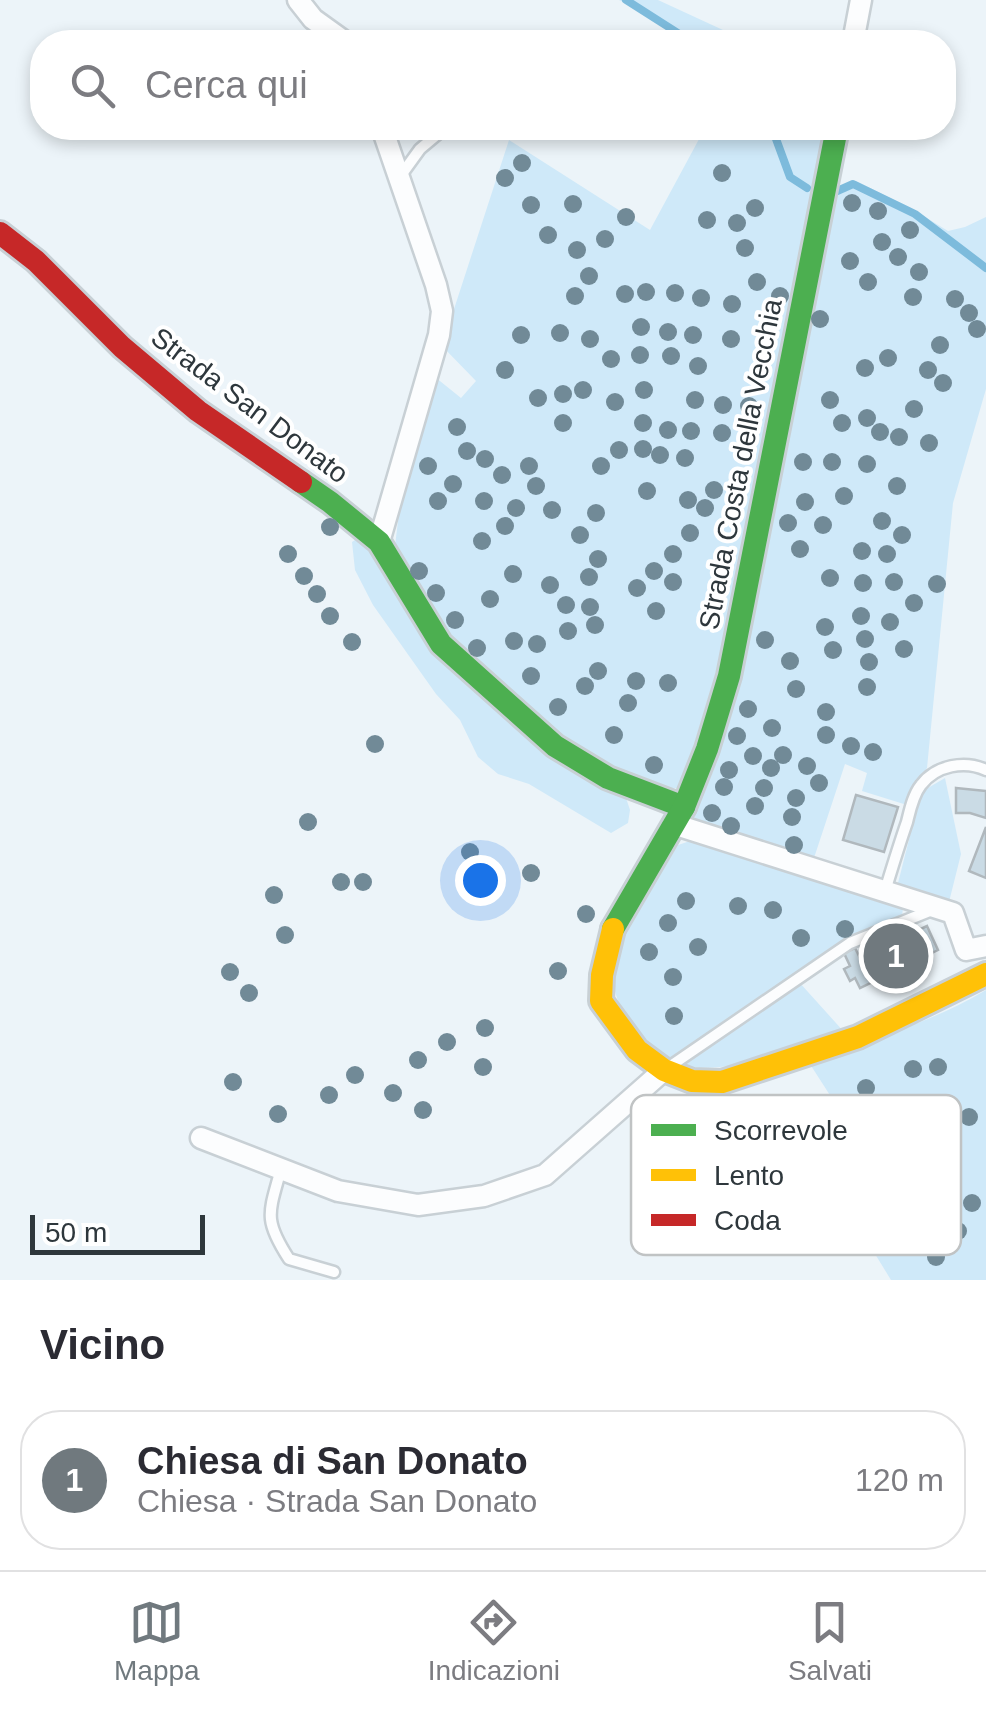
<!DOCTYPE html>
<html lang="it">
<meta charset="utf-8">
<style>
:root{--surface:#fff;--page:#f7f7f7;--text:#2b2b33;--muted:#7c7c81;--line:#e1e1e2;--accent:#70797e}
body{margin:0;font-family:Arial,sans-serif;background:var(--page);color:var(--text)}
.scale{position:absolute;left:30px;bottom:25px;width:175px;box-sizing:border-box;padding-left:10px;border:5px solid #2e373c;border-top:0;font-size:28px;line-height:35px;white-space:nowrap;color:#2e373c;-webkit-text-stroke:8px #fff;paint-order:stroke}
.you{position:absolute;left:480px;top:880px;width:35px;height:35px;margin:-25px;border:8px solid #fff;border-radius:50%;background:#1a73e8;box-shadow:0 0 0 15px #1a73e833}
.badge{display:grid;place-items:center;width:65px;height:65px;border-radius:50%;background:var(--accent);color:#fff;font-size:32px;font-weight:700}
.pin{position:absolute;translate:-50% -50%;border:5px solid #fff;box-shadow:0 2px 10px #0006}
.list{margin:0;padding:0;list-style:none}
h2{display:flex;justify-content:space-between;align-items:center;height:130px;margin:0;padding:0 40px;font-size:42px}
h2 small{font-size:32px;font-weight:400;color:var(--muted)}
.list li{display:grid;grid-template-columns:65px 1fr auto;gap:30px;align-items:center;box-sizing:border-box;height:140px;margin:0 20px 20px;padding:0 20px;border:2px solid var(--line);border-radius:40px}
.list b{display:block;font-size:38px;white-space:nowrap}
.list p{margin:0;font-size:32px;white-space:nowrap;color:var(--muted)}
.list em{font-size:32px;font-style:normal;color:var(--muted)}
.icon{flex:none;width:55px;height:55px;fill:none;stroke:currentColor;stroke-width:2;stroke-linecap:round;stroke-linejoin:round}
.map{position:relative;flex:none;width:986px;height:1280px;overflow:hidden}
.search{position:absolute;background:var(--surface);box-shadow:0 5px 15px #0003;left:30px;right:30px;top:30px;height:110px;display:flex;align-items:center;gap:25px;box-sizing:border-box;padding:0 35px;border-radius:40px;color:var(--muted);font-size:38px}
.sheet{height:290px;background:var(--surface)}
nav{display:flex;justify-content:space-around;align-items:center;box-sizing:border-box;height:140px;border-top:2px solid var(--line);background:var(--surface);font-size:28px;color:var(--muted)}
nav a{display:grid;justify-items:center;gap:5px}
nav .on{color:var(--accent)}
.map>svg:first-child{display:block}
.green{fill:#cfe9f9}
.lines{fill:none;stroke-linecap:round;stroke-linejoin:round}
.stream{stroke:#7dbbdc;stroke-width:8}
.building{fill:#cadbe5;stroke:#b0b8bd;stroke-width:2.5}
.lane-casing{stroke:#c8d0d5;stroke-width:15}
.street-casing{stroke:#c8d0d5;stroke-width:25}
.fast-casing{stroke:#c8d0d5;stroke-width:28}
.slow-casing{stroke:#c8d0d5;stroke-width:28}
.jam-casing{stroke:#c8d0d5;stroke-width:28}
.lane{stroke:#fcfdfe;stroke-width:10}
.street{stroke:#fcfdfe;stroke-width:20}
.fast{stroke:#4caf50;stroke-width:22}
.slow{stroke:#ffc107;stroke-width:22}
.jam{stroke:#c62828;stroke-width:22}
.tree{fill:#718a97}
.labels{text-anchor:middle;stroke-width:8;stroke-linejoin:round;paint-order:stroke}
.street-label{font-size:28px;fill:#2e373c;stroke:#fff}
.key{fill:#fff;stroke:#c0c3c4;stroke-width:2.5}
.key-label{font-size:28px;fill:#2e373c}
</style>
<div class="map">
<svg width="986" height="1280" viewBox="0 0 986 1280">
<rect width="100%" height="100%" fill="#ecf4f9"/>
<g class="green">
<polygon points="619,0 658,0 749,42 683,42 638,9"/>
<polygon points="705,128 819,128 823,134 725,642 681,788 654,789 612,777 454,647 394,554 399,513 435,377 461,398 476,381 442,346 509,140 650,230"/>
<polygon points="856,181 909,207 948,231 965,227 986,217 986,389 953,503 927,768 918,780 907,805 862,791 867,773 845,764 813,861 695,824 694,817 713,771 744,655 836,188"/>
<polygon points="361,536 428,636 625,795 630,810 628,823 611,833 529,784 498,774 478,757 460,720 436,694 373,605 355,570 352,542"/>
<polygon points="945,778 961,854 949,902 897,887 921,792"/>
<path d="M690 841 706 842 743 851 903 908 902 916 876 924 838 944 667 1060C653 1051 645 1042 634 1028 624 1014 617 1003 614 986 608 947 658 879 678 845Z"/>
<path d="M799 982 845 1033C789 1051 742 1072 682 1067L684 1061Z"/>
<path d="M986 990V1280H891L853 1218 898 1201 808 1061C867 1040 932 1023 986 990Z"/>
</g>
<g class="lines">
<g class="stream">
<polyline points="626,0 692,42"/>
<polyline points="772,128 790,177 807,188"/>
<polyline points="835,192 853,184 915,214 986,268"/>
</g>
</g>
<g class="building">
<polygon points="956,788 986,791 986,818 970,813 956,813"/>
<polygon points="856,795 898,807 884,852 843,840"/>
<polygon points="986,827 986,878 969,871"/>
<polygon points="927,926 938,950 860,988 855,978 850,981 844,969 850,966 844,953 855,948 860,958"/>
</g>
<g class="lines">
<g class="lane-casing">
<g id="lane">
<polyline points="399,178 420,149 445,128"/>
<path d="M885 891C892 868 899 845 907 822 910 810 913 795 921 785 936 765 965 760 986 770"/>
<polyline points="669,1067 850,943 932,910"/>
<path d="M281 1169C269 1213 263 1219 289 1259L334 1272"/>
</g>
</g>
<g class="street-casing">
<g id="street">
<polyline points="298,0 313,19 345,42"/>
<polyline points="853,42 861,0"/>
<polyline points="379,542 439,335 442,311 436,285 382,128"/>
<polyline points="673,824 953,913 966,950 986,946"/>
<polyline points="201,1138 338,1191 418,1205 484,1196 545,1175 664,1070"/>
</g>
</g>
<g class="fast-casing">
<g id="fast">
<polyline points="301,482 330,502 379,542 441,644 555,746 608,778 684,807"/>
<polyline points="613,929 684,807 707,749 729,676 837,128"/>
</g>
</g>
<g class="slow-casing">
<polyline id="slow" points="613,929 602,975 601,1001 637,1050 664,1070 692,1081 722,1082 858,1037 986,974"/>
</g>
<g class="jam-casing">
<polyline id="jam" points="0,233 36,261 122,347 198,411 301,482"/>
</g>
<use href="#lane" class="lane"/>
<use href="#street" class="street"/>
<use href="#fast" class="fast"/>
<use href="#slow" class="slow"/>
<use href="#jam" class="jam"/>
</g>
<g class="tree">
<circle cx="522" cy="163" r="9"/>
<circle cx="722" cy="173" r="9"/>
<circle cx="505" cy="178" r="9"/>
<circle cx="852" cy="203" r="9"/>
<circle cx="573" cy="204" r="9"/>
<circle cx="531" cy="205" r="9"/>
<circle cx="755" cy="208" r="9"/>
<circle cx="878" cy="211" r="9"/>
<circle cx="626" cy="217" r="9"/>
<circle cx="707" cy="220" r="9"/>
<circle cx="737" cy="223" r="9"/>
<circle cx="910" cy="230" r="9"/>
<circle cx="548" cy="235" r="9"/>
<circle cx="605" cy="239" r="9"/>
<circle cx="882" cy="242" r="9"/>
<circle cx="745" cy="248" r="9"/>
<circle cx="577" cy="250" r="9"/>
<circle cx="898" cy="257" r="9"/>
<circle cx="850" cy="261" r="9"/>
<circle cx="919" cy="272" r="9"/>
<circle cx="589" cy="276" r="9"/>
<circle cx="757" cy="282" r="9"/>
<circle cx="868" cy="282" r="9"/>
<circle cx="646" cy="292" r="9"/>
<circle cx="675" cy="293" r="9"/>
<circle cx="625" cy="294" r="9"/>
<circle cx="575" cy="296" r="9"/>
<circle cx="780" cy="296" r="9"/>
<circle cx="913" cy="297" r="9"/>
<circle cx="701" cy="298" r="9"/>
<circle cx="955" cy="299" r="9"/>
<circle cx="732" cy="304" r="9"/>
<circle cx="969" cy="313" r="9"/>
<circle cx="820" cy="319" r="9"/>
<circle cx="641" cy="327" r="9"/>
<circle cx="977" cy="329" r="9"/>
<circle cx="668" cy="332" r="9"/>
<circle cx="560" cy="333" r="9"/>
<circle cx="521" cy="335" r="9"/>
<circle cx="693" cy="335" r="9"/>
<circle cx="590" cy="339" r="9"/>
<circle cx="731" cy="339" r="9"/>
<circle cx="940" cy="345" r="9"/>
<circle cx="640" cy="355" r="9"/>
<circle cx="671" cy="356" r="9"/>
<circle cx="888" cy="358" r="9"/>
<circle cx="611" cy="359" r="9"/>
<circle cx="698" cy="366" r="9"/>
<circle cx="865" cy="368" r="9"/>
<circle cx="505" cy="370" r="9"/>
<circle cx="928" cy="370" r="9"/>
<circle cx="943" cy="383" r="9"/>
<circle cx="583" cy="390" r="9"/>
<circle cx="644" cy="390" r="9"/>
<circle cx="563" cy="394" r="9"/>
<circle cx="538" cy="398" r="9"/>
<circle cx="695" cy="400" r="9"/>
<circle cx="830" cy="400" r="9"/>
<circle cx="615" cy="402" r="9"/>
<circle cx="723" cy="405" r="9"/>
<circle cx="749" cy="406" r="9"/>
<circle cx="914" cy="409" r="9"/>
<circle cx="867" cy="418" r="9"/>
<circle cx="563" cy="423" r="9"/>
<circle cx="643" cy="423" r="9"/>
<circle cx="842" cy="423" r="9"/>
<circle cx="457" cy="427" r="9"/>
<circle cx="668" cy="430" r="9"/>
<circle cx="691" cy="431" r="9"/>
<circle cx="880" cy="432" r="9"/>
<circle cx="722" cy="433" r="9"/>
<circle cx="899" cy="437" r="9"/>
<circle cx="929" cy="443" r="9"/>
<circle cx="643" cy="449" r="9"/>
<circle cx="619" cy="450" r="9"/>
<circle cx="467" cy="451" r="9"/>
<circle cx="660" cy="455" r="9"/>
<circle cx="685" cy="458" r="9"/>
<circle cx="485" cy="459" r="9"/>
<circle cx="803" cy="462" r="9"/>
<circle cx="832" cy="462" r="9"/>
<circle cx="867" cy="464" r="9"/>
<circle cx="428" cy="466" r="9"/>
<circle cx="529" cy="466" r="9"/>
<circle cx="601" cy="466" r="9"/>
<circle cx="502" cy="475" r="9"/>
<circle cx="453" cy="484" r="9"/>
<circle cx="536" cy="486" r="9"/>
<circle cx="897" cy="486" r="9"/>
<circle cx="714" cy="490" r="9"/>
<circle cx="647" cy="491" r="9"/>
<circle cx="844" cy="496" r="9"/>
<circle cx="688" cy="500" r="9"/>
<circle cx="438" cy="501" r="9"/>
<circle cx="484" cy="501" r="9"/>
<circle cx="805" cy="502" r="9"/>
<circle cx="516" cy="508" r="9"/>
<circle cx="705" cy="508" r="9"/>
<circle cx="552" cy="510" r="9"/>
<circle cx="596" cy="513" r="9"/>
<circle cx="882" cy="521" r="9"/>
<circle cx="788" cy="523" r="9"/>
<circle cx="823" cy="525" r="9"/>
<circle cx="505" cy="526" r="9"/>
<circle cx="330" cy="527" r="9"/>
<circle cx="690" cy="533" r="9"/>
<circle cx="580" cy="535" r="9"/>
<circle cx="902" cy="535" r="9"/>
<circle cx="482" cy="541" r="9"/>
<circle cx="800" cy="549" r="9"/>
<circle cx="862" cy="551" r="9"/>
<circle cx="288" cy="554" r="9"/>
<circle cx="673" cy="554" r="9"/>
<circle cx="887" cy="554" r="9"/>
<circle cx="598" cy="559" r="9"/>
<circle cx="419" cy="571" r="9"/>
<circle cx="654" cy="571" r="9"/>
<circle cx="513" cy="574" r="9"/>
<circle cx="304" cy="576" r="9"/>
<circle cx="589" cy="577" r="9"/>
<circle cx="830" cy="578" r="9"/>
<circle cx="673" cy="582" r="9"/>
<circle cx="894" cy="582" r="9"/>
<circle cx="863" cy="583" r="9"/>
<circle cx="937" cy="584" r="9"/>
<circle cx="550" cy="585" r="9"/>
<circle cx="637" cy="588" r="9"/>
<circle cx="436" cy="593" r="9"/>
<circle cx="317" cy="594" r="9"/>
<circle cx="490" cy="599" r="9"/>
<circle cx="914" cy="603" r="9"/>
<circle cx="566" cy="605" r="9"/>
<circle cx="590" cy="607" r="9"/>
<circle cx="656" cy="611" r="9"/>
<circle cx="330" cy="616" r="9"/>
<circle cx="861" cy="616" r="9"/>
<circle cx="455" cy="620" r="9"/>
<circle cx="890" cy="622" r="9"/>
<circle cx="595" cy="625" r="9"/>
<circle cx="825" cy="627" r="9"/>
<circle cx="568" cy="631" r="9"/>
<circle cx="865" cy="639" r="9"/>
<circle cx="765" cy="640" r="9"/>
<circle cx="514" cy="641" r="9"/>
<circle cx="352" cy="642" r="9"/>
<circle cx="537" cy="644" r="9"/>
<circle cx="477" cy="648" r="9"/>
<circle cx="904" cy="649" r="9"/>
<circle cx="833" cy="650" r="9"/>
<circle cx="790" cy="661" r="9"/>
<circle cx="869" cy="662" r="9"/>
<circle cx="598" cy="671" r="9"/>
<circle cx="531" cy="676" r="9"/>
<circle cx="636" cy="681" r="9"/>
<circle cx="668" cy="683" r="9"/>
<circle cx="585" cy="686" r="9"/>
<circle cx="867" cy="687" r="9"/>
<circle cx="796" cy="689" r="9"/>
<circle cx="628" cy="703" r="9"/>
<circle cx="558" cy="707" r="9"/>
<circle cx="748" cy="709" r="9"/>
<circle cx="826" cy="712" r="9"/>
<circle cx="772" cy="728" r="9"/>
<circle cx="614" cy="735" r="9"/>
<circle cx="826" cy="735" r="9"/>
<circle cx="737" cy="736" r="9"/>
<circle cx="375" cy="744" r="9"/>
<circle cx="851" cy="746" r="9"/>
<circle cx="873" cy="752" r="9"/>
<circle cx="783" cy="755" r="9"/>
<circle cx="753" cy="756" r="9"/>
<circle cx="654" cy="765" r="9"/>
<circle cx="807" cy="766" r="9"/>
<circle cx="771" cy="768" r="9"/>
<circle cx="729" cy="770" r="9"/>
<circle cx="819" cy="783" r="9"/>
<circle cx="724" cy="787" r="9"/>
<circle cx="764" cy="788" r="9"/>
<circle cx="796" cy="798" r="9"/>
<circle cx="755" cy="806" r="9"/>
<circle cx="712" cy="813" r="9"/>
<circle cx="792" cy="817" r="9"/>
<circle cx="308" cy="822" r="9"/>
<circle cx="731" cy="826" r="9"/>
<circle cx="794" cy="845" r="9"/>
<circle cx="470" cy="852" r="9"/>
<circle cx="531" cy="873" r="9"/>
<circle cx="341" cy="882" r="9"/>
<circle cx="363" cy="882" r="9"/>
<circle cx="274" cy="895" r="9"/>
<circle cx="686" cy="901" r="9"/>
<circle cx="738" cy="906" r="9"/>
<circle cx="773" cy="910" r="9"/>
<circle cx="586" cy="914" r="9"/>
<circle cx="668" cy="923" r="9"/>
<circle cx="845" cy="929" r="9"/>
<circle cx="285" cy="935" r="9"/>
<circle cx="801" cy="938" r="9"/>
<circle cx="698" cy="947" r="9"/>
<circle cx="649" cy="952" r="9"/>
<circle cx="558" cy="971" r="9"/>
<circle cx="230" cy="972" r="9"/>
<circle cx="673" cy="977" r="9"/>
<circle cx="249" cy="993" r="9"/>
<circle cx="674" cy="1016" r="9"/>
<circle cx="485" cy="1028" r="9"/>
<circle cx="447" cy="1042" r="9"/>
<circle cx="418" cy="1060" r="9"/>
<circle cx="483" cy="1067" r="9"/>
<circle cx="938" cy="1067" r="9"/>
<circle cx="913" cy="1069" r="9"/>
<circle cx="355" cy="1075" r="9"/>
<circle cx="233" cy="1082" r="9"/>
<circle cx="866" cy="1088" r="9"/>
<circle cx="393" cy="1093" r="9"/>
<circle cx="329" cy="1095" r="9"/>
<circle cx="905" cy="1103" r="9"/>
<circle cx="423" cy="1110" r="9"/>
<circle cx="278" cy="1114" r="9"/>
<circle cx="969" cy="1117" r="9"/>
<circle cx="972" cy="1203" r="9"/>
<circle cx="958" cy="1231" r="9"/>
<circle cx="936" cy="1257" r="9"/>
</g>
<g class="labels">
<g class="street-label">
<text transform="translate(250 405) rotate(37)" y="10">Strada San Donato</text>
<text transform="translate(740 464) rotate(-79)" y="10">Strada Costa della Vecchia</text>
</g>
</g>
<rect x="631" y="1095" width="330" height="160" rx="15" class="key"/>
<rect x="651" y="1124" width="45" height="12" fill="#4caf50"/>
<rect x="651" y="1169" width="45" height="12" fill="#ffc107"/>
<rect x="651" y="1214" width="45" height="12" fill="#c62828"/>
<g class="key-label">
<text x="714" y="1140">Scorrevole</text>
<text x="714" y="1185">Lento</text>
<text x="714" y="1230">Coda</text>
</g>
</svg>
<div class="scale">50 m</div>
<div class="you"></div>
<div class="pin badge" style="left:896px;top:956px">1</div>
<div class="search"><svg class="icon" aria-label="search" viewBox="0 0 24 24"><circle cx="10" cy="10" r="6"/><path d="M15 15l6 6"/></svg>Cerca qui</div>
</div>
<section class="sheet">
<h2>Vicino<small></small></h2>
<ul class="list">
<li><span class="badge">1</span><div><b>Chiesa di San Donato</b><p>Chiesa · Strada San Donato</p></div><em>120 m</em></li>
</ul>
</section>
<nav>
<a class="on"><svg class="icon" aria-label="map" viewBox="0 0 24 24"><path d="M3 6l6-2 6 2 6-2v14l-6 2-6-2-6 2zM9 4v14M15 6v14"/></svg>Mappa</a>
<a><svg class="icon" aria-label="directions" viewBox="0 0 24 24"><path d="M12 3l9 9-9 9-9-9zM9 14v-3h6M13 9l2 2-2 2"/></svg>Indicazioni</a>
<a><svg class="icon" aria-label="saved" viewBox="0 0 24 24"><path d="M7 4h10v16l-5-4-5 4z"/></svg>Salvati</a>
</nav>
